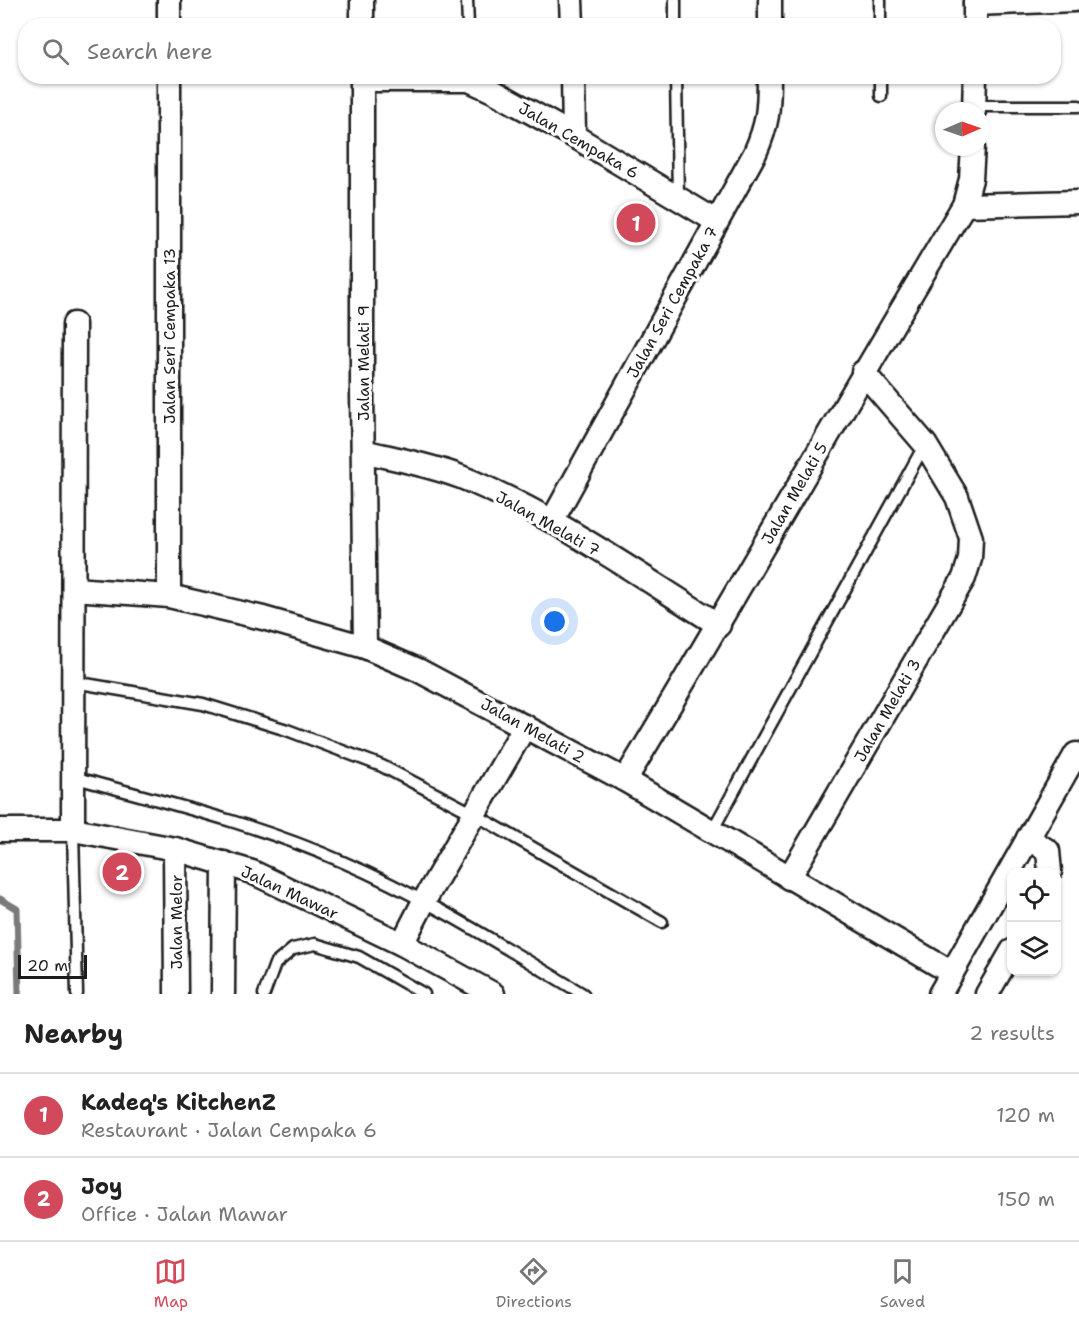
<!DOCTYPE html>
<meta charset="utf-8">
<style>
:root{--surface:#fff;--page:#f6f6f6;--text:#222;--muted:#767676;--line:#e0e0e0;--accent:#d1495b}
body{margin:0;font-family:"Shantell Sans",sans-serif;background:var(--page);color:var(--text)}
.controls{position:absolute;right:18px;bottom:18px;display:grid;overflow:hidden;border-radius:12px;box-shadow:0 2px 4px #0004}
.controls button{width:54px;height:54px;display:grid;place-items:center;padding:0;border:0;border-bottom:2px solid var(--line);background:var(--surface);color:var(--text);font:30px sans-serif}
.compass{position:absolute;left:935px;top:102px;width:54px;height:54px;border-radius:50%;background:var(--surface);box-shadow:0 2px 4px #0004;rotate:88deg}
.scale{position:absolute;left:18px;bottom:15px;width:69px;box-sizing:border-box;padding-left:6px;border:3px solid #1c1c1c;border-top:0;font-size:16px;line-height:21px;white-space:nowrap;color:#1c1c1c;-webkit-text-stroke:4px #fff;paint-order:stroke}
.you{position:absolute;left:555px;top:622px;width:21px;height:21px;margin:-15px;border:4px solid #fff;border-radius:50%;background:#1a73e8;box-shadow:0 0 0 9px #1a73e833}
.badge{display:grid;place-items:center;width:39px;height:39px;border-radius:50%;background:var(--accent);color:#fff;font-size:20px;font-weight:700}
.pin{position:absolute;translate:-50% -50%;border:3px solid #fff;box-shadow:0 2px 6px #0006}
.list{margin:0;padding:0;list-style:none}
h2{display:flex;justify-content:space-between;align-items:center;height:78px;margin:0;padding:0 24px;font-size:26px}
h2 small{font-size:20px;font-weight:400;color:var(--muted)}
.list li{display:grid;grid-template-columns:39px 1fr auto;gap:18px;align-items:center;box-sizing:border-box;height:84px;padding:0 24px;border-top:2px solid var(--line)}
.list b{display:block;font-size:22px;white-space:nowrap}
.list p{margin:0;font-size:20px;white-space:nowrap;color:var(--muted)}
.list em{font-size:20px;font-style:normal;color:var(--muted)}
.icon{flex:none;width:33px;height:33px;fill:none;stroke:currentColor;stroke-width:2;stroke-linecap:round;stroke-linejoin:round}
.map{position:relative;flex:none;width:1079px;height:994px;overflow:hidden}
.search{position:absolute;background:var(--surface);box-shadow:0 2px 4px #0004;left:18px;right:18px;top:18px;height:66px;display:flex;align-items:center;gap:15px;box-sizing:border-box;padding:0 21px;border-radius:24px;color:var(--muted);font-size:22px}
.sheet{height:246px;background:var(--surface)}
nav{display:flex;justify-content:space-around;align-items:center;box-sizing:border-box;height:84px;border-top:2px solid var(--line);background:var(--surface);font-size:16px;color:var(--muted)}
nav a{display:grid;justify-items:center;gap:3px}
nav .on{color:var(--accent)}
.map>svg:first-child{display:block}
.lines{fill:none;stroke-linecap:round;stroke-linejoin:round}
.stream{stroke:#7a7a7a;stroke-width:7}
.service-casing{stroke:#1c1c1c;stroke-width:15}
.minor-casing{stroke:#1c1c1c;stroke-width:27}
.service{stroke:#fff;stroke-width:10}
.minor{stroke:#fff;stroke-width:22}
.labels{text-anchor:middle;stroke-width:6;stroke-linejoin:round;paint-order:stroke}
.street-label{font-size:16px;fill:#1c1c1c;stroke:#fff}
</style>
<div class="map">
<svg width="1079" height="994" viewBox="0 0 1079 994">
<rect width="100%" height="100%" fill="#fff"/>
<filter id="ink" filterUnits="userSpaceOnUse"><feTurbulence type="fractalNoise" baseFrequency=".0167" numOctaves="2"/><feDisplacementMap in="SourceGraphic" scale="12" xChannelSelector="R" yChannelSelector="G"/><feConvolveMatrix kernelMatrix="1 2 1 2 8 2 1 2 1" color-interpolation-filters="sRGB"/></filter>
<g filter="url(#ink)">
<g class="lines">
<polyline class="stream" points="0,899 17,909 19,994"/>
<g class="service-casing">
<g id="service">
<polyline points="467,0 468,26"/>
<polyline points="675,0 675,26"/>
<polyline points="880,0 880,26"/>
<polyline points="676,76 678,198"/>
<polyline points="881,76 881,96"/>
<polyline points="974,106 1079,106"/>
<polyline points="74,682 203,704 287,730 382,766 474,814 662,922"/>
<path d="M73 777C164 802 257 824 343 862 427 898 505 948 583 994"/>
<polyline points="73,830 77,994"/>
<polyline points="712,831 925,444"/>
<polyline points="264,994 275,964 293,949 315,944 359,957 424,994"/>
</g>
</g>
<g class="minor-casing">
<g id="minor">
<polyline points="169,0 169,26"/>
<polyline points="362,0 362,26"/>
<polyline points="571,0 572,26"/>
<polyline points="975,4 1074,0"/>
<polyline points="770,26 770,0"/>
<polyline points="975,26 975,0"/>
<polyline points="169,76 169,596"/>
<polyline points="362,76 362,392 365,647"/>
<polyline points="573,76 574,136"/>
<polyline points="362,80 469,80 493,91 574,136 716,221"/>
<polyline points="974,111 975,76"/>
<polyline points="964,205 1079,202"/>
<path d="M363 451C396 459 430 465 461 477 553 514 635 573 719 625"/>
<path d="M552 521 755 153C768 124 769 109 769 76"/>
<polyline points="74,589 169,596 263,618 365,647 418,670 625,780 952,973"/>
<path d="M625 780C740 590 849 396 964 205L971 179 973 147"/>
<polyline points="0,830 73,830 175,849 252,872 402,944 493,994"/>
<polyline points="73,830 74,324"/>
<polyline points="1028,838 1048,851 1050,872"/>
<polyline points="175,849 176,994"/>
<polyline points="789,878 964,578 970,559 971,538 957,497 925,444 863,372"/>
<polyline points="402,944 424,901 525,726"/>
<polyline points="223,994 224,863"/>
<polyline points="940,994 1076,754"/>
<polyline points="987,994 1012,951"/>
</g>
</g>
<use href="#service" class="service"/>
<use href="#minor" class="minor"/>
</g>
</g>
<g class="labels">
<g class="street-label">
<text transform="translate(579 140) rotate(30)" y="6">Jalan Cempaka 6</text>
<text transform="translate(672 302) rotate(-61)" y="6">Jalan Seri Cempaka 7</text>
<text transform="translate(169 336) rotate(-90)" y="6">Jalan Seri Cempaka 13</text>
<text transform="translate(363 363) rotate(-90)" y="6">Jalan Melati 9</text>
<text transform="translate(794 493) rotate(-60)" y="6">Jalan Melati 5</text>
<text transform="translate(548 523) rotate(29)" y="6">Jalan Melati 7</text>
<text transform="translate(887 710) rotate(-60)" y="6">Jalan Melati 3</text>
<text transform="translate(533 730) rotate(29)" y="6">Jalan Melati 2</text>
<text transform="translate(290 892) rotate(25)" y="6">Jalan Mawar</text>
<text transform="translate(176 922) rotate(-90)" y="6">Jalan Melor</text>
</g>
</g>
</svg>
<div class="controls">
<button><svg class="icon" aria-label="locate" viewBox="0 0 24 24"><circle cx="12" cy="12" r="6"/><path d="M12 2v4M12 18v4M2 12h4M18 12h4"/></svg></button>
<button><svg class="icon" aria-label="layers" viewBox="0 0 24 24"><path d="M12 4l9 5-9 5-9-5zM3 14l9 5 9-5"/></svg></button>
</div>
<svg class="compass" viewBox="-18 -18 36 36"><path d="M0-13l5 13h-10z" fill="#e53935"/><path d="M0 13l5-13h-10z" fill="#767676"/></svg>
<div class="scale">20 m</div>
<div class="you"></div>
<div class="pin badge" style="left:636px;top:223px">1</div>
<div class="pin badge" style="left:122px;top:872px">2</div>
<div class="search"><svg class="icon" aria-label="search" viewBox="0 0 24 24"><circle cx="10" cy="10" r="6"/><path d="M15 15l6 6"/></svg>Search here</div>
</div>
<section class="sheet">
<h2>Nearby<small>2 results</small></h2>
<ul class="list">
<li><span class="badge">1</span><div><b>Kadeq's KitchenZ</b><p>Restaurant · Jalan Cempaka 6</p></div><em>120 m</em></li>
<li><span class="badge">2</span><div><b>Joy</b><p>Office · Jalan Mawar</p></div><em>150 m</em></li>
</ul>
</section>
<nav>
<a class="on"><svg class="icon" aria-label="map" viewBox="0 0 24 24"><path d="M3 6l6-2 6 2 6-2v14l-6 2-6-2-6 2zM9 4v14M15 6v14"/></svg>Map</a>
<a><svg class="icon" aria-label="directions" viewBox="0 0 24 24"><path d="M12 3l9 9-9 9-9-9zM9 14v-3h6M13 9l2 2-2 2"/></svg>Directions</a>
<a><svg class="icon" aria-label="saved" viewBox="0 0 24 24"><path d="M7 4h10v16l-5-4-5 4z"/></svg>Saved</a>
</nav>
